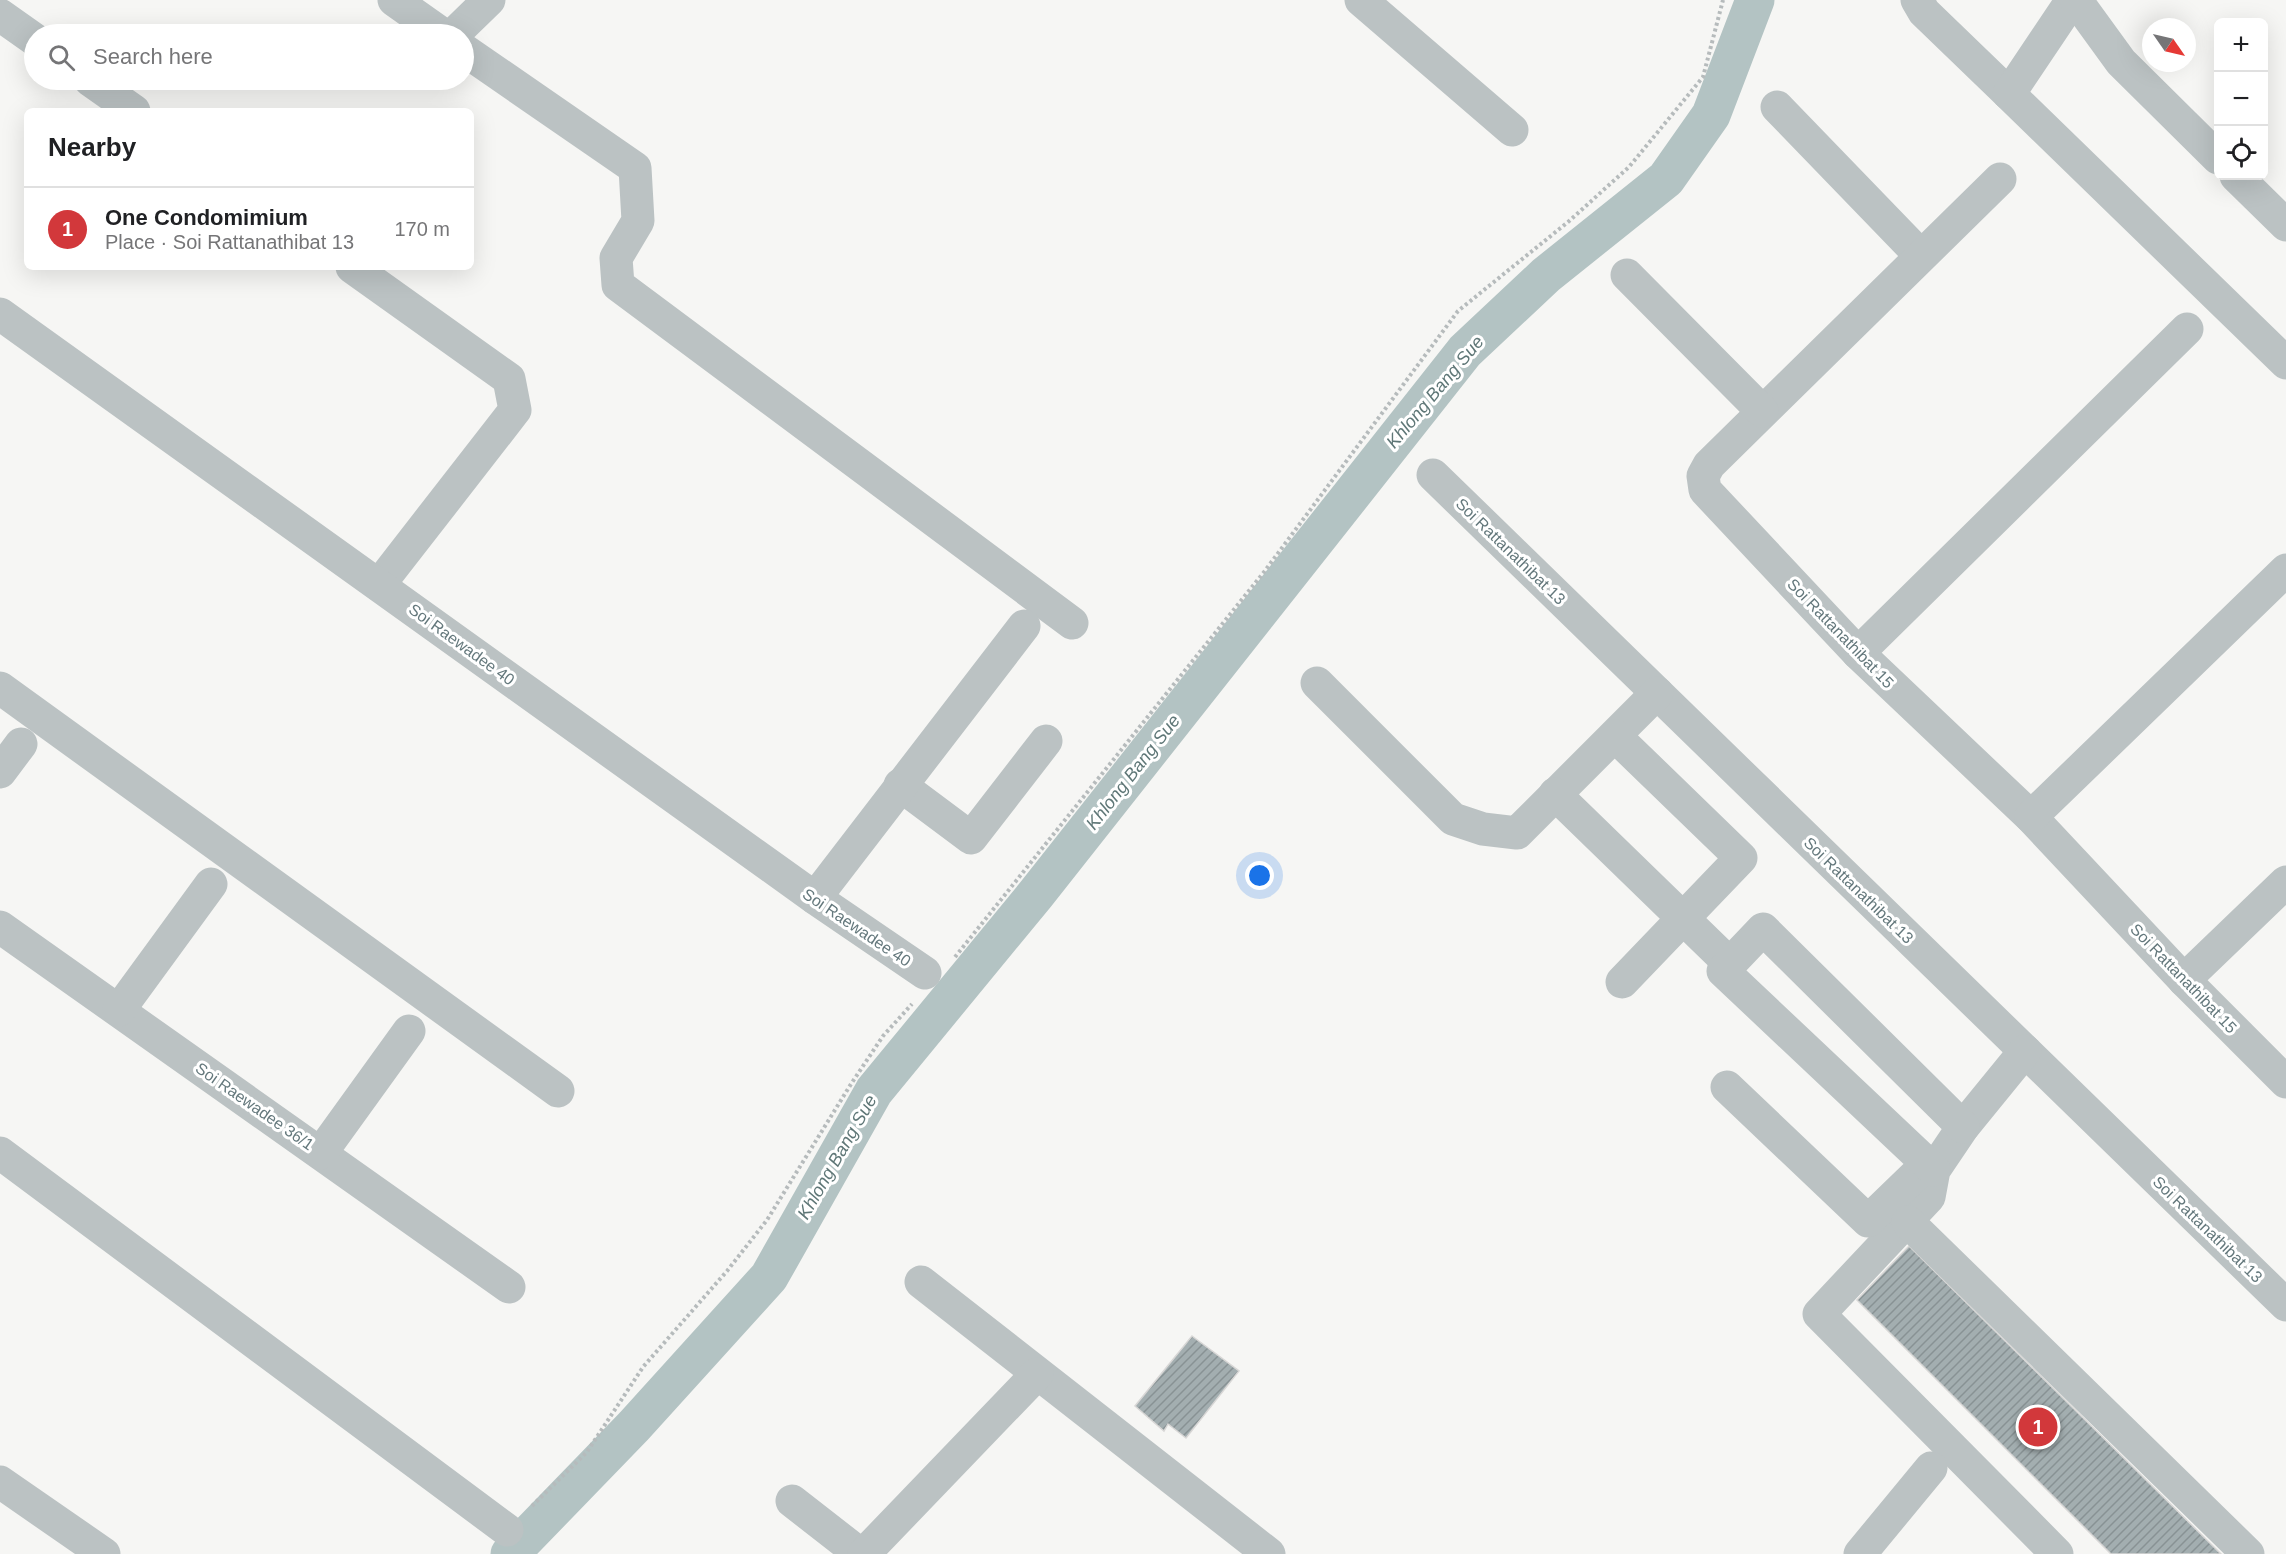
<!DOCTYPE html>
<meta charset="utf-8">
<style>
:root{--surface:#fff;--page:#f2f2f2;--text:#202124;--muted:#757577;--line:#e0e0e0;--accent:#d2383b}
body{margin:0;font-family:Arial,sans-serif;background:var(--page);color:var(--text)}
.controls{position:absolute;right:18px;top:18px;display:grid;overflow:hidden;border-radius:9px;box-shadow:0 6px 24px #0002}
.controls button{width:54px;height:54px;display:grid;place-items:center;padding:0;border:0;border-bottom:2px solid var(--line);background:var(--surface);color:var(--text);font:30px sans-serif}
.compass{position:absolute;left:2142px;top:18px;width:54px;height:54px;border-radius:50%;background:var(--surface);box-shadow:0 6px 24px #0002;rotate:124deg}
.you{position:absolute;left:1260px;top:876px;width:21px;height:21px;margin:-15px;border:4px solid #fff;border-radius:50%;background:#1a73e8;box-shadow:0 0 0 9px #1a73e833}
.badge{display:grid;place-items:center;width:39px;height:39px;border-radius:50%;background:var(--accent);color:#fff;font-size:20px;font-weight:700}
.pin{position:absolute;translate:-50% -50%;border:3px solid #fff;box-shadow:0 2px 6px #0006}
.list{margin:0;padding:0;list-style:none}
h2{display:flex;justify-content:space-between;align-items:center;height:78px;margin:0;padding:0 24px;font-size:26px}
h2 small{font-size:20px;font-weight:400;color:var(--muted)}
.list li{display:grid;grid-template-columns:39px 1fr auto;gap:18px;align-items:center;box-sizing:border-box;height:84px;padding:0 24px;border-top:2px solid var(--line)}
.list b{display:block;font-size:22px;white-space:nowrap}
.list p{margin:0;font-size:20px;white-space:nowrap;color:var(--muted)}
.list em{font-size:20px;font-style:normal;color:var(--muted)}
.icon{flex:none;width:33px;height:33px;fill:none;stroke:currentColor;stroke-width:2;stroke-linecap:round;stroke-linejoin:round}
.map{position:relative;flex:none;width:2286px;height:1554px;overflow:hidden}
.search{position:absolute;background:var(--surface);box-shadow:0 6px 24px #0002;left:24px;top:24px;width:450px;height:66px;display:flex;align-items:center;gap:15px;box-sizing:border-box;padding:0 21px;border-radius:33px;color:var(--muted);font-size:22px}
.panel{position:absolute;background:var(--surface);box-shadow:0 6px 24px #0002;left:24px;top:108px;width:450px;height:162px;border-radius:9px}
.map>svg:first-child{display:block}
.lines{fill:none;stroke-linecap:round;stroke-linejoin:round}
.canal{stroke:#b3c3c3;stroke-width:39}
.building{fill:url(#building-hatch);stroke:#d8d7d6;stroke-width:1.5}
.path{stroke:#b6bbbc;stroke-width:4;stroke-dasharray:3 3;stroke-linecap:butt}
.minor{stroke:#bbc2c3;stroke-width:33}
.labels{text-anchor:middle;stroke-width:6;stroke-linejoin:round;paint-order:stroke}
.street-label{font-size:16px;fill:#64787c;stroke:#fff}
.water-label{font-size:18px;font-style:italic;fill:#5f7777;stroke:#fff}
</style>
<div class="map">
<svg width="2286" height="1554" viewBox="0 0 2286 1554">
<defs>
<pattern id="building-hatch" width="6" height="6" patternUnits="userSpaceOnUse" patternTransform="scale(1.5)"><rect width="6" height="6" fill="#a3aeb0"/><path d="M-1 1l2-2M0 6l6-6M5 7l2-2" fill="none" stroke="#889294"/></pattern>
</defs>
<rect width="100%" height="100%" fill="#f6f6f4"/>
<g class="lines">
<polyline class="canal" points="510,1554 634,1426 769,1277 874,1091 1036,894 1465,351 1546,275 1666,179 1711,115 1755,0"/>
</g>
<g class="building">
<polygon points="1909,1246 2221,1554 2111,1554 1857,1300"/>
<polygon points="1192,1336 1239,1371 1186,1438 1168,1424 1164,1431 1135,1406"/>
</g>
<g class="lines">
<g class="path">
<polyline points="955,957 1264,572 1458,311 1568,222 1629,167 1703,77 1723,0"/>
<polyline points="532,1506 587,1452 643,1367 727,1271 767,1220 851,1084 883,1036 912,1004"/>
</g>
<g class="minor">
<polyline points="394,0 442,34"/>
<polyline points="1361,0 1512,130"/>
<polyline points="1917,0 1924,12 2009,94"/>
<polyline points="2072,0 2009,94 2286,363"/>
<polyline points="2076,0 2121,62 2218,158"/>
<polyline points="0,15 34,39"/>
<polyline points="454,34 489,0"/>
<polyline points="464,50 635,168 638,221 616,258 618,285 1072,623"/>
<polyline points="90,80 134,111"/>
<polyline points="1777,107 1921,256"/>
<polyline points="2236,176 2286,225"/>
<polyline points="2000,179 1709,465 1703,476 1705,490 1858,653 2031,817 2184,980 2286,1082"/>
<polyline points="352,267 509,379 515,410 379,585"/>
<polyline points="1627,275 1762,411"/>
<polyline points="0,314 815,898 925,973"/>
<polyline points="1433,475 2286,1305"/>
<polyline points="1858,653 2187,329"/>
<polyline points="1317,683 1453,819 1483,829 1517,833 1657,693"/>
<polyline points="0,688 558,1091"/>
<polyline points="1615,736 1741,858 1622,982"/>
<polyline points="0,772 21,744"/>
<polyline points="900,785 971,838 1046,741"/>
<polyline points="1555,794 1730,964"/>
<polyline points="2031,817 2286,570"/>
<polyline points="815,898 1024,626"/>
<polyline points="0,927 509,1287"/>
<polyline points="2184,980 2286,882"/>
<polyline points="119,1010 211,884"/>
<polyline points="2025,1051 1963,1127 1934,1170 1929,1197 1819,1314 2057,1554"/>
<polyline points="1727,1087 1868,1221 1927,1164"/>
<polyline points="0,1153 507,1530"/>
<polyline points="321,1153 409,1031"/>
<polyline points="1934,1170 1723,971 1763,929 1963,1127"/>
<polyline points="1908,1222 2248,1554"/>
<polyline points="921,1282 1269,1554"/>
<polyline points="0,1482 104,1554"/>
<polyline points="792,1501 860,1554"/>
<polyline points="864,1554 1037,1374"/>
<polyline points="1860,1554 1931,1468"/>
</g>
</g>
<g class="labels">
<g class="street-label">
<text transform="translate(1511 551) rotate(44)" y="6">Soi Rattanathibat 13</text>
<text transform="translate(1841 633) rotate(46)" y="6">Soi Rattanathibat 15</text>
<text transform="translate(462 644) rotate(36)" y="6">Soi Raewadee 40</text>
<text transform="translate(1859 890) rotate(44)" y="6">Soi Rattanathibat 13</text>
<text transform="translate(857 927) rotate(34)" y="6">Soi Raewadee 40</text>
<text transform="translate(2184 978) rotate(46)" y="6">Soi Rattanathibat 15</text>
<text transform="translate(255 1106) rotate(35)" y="6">Soi Raewadee 36/1</text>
<text transform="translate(2208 1229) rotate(44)" y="6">Soi Rattanathibat 13</text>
</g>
<g class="water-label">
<text transform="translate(1435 392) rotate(-50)" y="6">Khlong Bang Sue</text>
<text transform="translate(1133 772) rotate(-52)" y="6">Khlong Bang Sue</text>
<text transform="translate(837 1157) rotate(-60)" y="6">Khlong Bang Sue</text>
</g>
</g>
</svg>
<div class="controls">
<button>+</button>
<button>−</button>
<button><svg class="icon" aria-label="locate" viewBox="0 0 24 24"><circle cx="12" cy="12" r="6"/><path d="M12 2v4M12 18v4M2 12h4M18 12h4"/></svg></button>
</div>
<svg class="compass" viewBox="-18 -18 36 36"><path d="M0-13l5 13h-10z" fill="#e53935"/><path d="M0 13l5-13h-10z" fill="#757577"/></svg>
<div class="you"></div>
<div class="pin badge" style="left:2038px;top:1427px">1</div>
<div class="search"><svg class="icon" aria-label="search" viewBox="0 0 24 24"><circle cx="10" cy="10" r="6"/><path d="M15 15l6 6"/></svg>Search here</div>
<section class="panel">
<h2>Nearby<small></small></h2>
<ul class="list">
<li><span class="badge">1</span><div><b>One Condomimium</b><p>Place · Soi Rattanathibat 13</p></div><em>170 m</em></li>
</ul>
</section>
</div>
